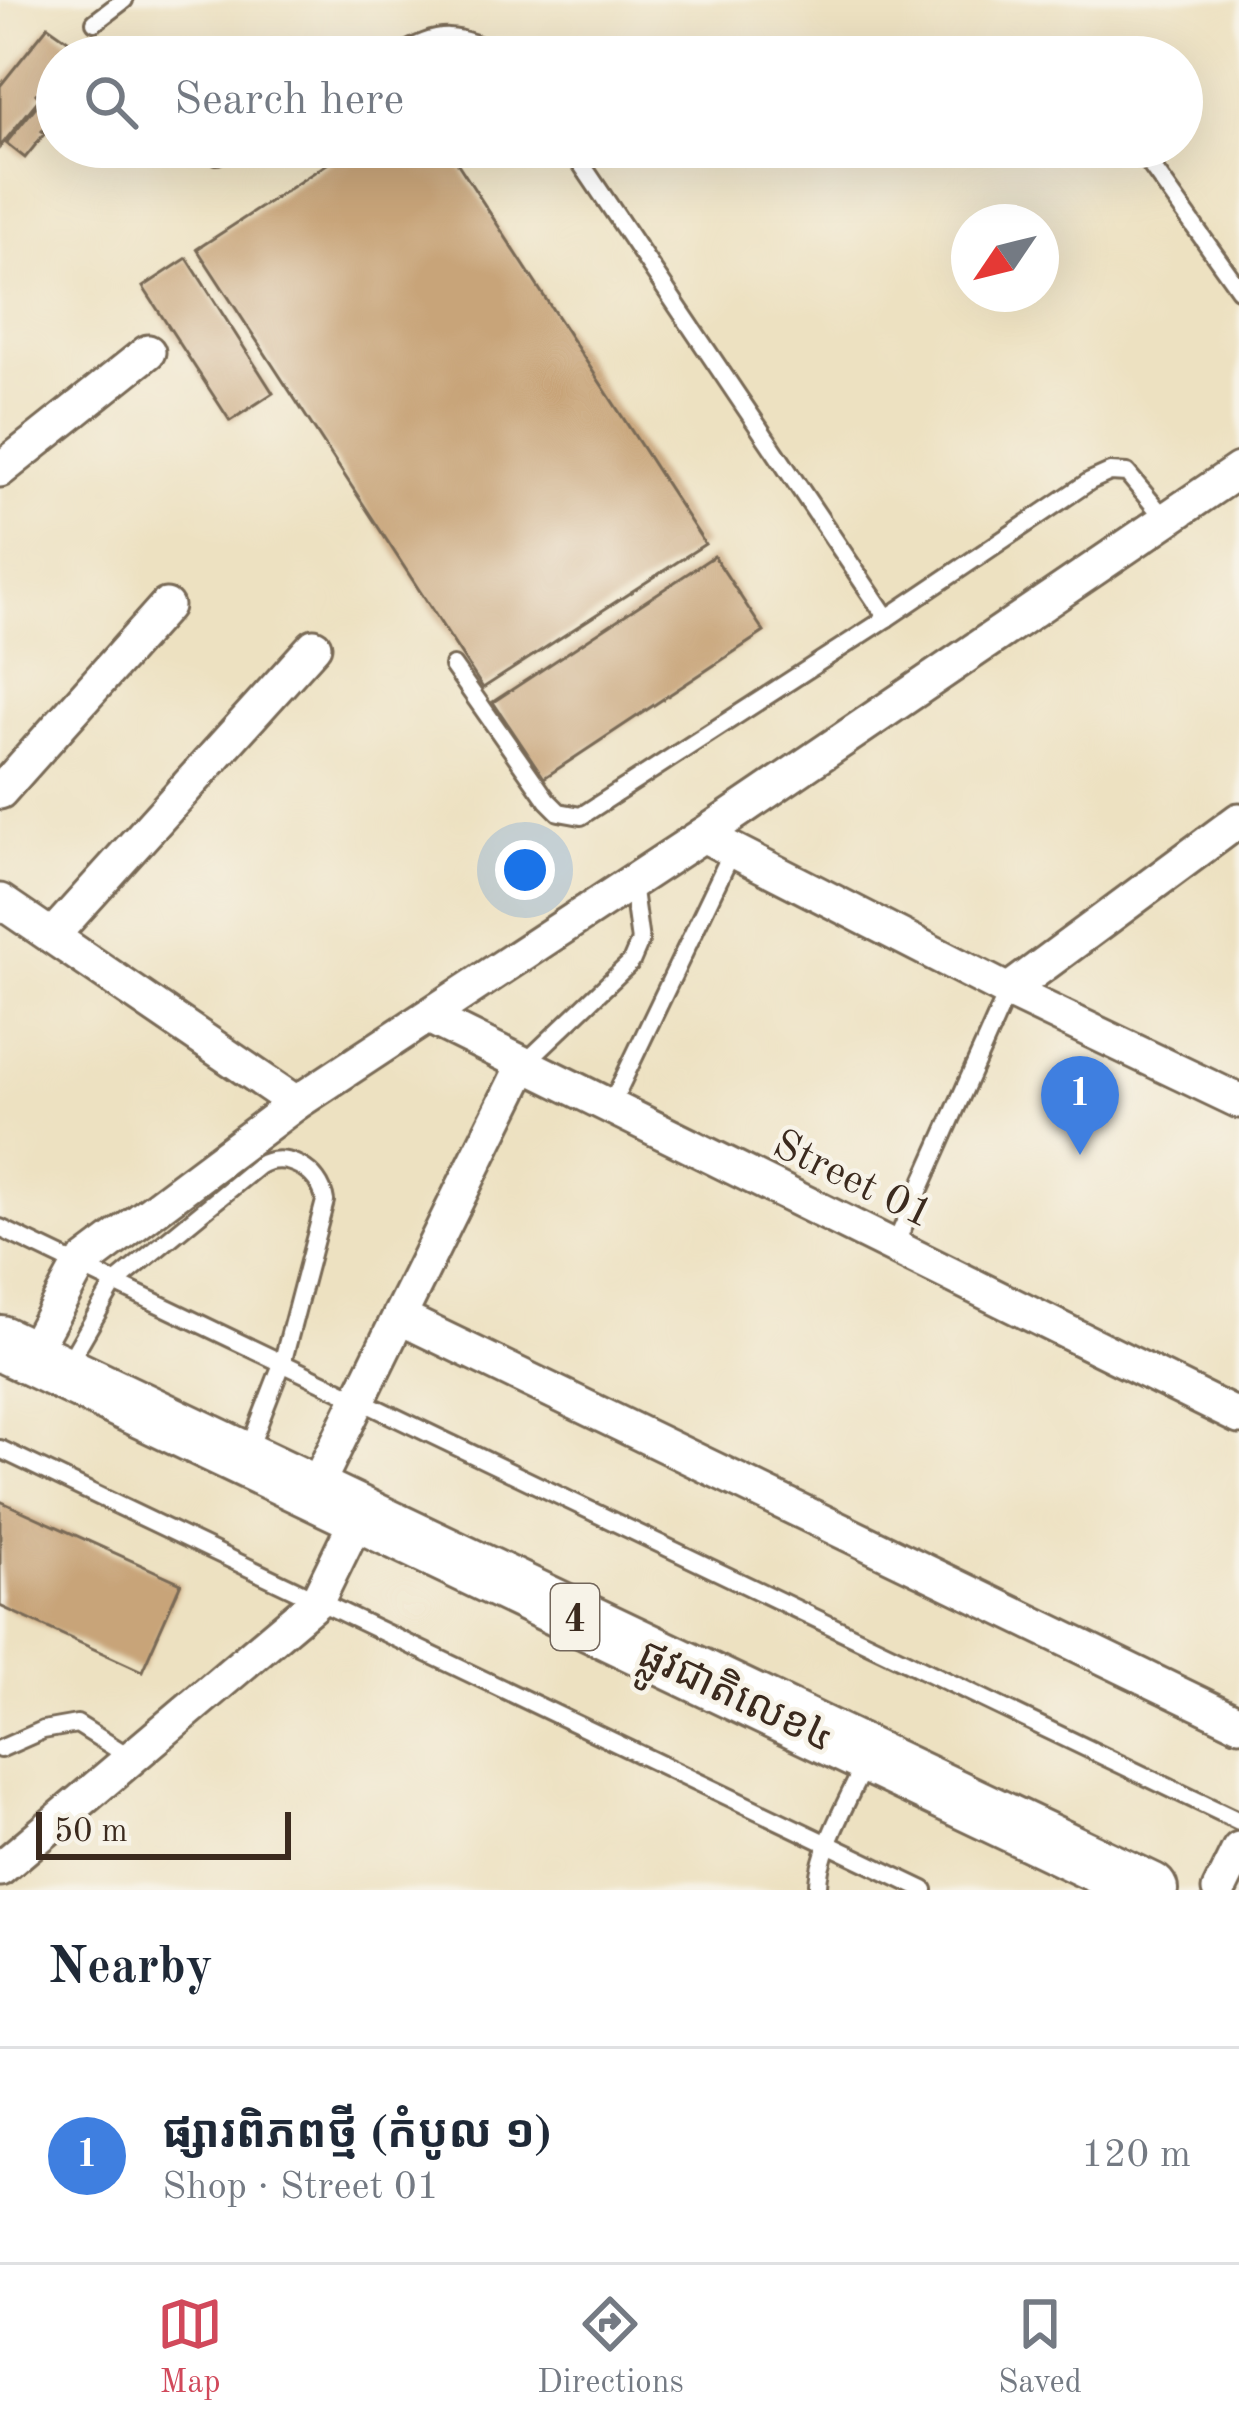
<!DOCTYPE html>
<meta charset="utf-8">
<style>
:root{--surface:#fff;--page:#f6f6f7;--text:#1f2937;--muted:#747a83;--line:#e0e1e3;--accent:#d1495b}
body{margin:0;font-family:"Old Standard TT","Noto Sans Khmer",serif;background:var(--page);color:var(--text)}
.compass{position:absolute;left:951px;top:204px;width:108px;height:108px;border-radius:50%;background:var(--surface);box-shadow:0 12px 48px #0002;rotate:235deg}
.scale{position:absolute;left:36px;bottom:30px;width:255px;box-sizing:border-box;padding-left:12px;border:6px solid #3b2a1e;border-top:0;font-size:33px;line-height:42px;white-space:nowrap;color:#3b2a1e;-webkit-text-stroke:9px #f7f3e8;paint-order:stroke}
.you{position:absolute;left:525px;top:870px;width:42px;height:42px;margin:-30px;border:9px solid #fff;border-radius:50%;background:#1a73e8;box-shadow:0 0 0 18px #1a73e833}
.badge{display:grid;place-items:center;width:78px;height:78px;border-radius:50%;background:var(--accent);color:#fff;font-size:39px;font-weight:700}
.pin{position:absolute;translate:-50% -99px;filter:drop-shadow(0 3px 6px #0008)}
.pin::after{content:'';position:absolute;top:63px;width:42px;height:36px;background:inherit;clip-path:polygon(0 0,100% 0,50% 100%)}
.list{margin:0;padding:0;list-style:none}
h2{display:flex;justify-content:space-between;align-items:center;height:156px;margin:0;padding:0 48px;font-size:51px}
h2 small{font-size:39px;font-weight:400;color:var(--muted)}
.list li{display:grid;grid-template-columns:78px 1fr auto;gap:36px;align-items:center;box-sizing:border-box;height:216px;padding:0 48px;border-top:3px solid var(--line)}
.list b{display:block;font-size:45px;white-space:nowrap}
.list p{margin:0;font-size:39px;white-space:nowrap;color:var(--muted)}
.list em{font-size:39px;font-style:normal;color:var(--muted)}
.icon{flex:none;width:66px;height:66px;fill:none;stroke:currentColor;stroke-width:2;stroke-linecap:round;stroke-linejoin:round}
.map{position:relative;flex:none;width:1239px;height:1890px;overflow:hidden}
.search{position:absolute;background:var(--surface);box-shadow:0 12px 48px #0002;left:36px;right:36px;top:36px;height:132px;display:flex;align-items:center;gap:30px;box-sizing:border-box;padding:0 42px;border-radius:66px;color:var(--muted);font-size:45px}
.sheet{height:372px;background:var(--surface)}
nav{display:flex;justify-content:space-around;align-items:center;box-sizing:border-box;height:168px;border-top:3px solid var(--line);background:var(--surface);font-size:33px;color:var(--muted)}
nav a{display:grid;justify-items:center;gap:6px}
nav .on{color:var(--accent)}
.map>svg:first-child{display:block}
.building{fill:#c8a479}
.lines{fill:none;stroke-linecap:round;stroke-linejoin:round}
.service-casing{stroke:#796a57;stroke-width:22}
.minor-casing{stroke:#796a57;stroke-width:39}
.trunk-casing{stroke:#796a57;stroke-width:60}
.service{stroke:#fff;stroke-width:16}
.minor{stroke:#fff;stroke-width:33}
.trunk{stroke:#fff;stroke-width:54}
.labels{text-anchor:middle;stroke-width:9;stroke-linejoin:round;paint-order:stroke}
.shield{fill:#f7f3e8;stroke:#73665b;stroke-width:3}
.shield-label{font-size:39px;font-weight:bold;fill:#3b2a1e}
.street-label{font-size:42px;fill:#3b2a1e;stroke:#f7f3e8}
</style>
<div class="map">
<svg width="1239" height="1890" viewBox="0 0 1239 1890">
<rect width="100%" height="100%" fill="#f7f3e8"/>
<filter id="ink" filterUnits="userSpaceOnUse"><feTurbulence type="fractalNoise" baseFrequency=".00833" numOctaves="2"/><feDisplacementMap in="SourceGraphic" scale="24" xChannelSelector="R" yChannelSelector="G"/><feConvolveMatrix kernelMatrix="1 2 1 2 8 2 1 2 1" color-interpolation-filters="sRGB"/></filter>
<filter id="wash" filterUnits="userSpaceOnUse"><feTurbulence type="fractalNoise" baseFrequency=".004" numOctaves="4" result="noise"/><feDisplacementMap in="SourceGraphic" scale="48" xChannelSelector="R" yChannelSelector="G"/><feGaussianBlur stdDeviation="2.7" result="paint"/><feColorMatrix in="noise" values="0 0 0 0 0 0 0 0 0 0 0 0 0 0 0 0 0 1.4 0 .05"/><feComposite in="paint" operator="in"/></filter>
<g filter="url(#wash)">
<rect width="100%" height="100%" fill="#ede1c1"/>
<g id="blocks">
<g class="building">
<polygon points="48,26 92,57 57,57 57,77 41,96 35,93 40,98 0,147 0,86"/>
<polygon points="42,99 57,112 57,120 51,127 48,124 42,131 45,133 25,158 6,143"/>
<polygon points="353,147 447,147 705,544 483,688 197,249"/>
<polygon points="187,258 273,393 230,421 143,287"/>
<polygon points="714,556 764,632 544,778 493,702"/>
<polygon points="0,1501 181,1583 142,1671 0,1606"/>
</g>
</g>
</g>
<g filter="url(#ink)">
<use href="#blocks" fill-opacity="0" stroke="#796a57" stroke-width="3"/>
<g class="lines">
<g class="service-casing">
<g id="service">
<polyline points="95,22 124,0"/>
<path d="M395 57C443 30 454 33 504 57"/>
<polyline points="570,147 887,618"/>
<polyline points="1138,147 1239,289"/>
<polyline points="217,155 232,147"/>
<polyline points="453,666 547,800 559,812 581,816 887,618 1090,481 1110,472 1127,473 1166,520"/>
<polyline points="524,1064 631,962 640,941 632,883"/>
<polyline points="610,1107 733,850"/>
<polyline points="0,1228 1239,1821"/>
<polyline points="894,1247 1008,991"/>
<path d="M65 1369 114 1284 258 1166C284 1150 321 1170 325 1201L282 1364 247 1454"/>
<polyline points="0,1449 924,1890"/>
<polyline points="0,1749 43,1730 77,1724 133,1759"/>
<path d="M818 1890C816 1854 850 1797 865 1763"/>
</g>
</g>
<g class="minor-casing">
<g id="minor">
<polyline points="0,470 148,352"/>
<polyline points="0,792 166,606"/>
<polyline points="703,835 1008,991 1239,1101"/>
<polyline points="0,901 296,1103"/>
<polyline points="52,936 314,646"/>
<polyline points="1008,991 1239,820"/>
<polyline points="429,1017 1239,1417"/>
<polyline points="524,1064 399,1317 1239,1723"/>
<polyline points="29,1358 79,1266 296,1103 703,835 1239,470"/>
<polyline points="313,1493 399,1317"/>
<polyline points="0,1869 317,1601 359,1515"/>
<polyline points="1219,1890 1239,1849"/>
</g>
</g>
<g class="trunk-casing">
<polyline id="trunk" points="0,1343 1150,1890"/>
</g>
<use href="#service" class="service"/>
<use href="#minor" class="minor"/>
<use href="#trunk" class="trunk"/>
</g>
</g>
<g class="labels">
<rect class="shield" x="551" y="1584" width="48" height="66" rx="9"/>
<g class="shield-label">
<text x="575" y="1631">4</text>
</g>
<g class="street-label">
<text transform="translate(854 1177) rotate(26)" y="15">Street 01</text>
<text transform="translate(737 1694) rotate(25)" y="15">ផ្លូវជាតិលេខ៤</text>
</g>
</g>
</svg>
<svg class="compass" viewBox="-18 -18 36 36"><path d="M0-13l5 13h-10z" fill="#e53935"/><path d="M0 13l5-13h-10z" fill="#747a83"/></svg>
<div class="scale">50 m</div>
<div class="you"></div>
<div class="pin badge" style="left:1080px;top:1155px;background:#3f7fe0">1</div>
<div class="search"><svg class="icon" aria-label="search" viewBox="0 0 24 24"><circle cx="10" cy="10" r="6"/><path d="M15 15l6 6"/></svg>Search here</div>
</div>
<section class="sheet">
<h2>Nearby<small></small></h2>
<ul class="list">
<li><span class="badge" style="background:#3f7fe0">1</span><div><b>ផ្សារពិភពថ្មី (កំបូល ១)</b><p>Shop · Street 01</p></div><em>120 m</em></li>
</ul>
</section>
<nav>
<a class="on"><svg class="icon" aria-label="map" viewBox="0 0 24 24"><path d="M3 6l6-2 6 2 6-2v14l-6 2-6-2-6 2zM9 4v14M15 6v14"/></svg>Map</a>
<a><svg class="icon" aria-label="directions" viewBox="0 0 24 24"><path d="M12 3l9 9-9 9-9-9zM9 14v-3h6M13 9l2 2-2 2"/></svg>Directions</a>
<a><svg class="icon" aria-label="saved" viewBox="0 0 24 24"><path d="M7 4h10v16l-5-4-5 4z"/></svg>Saved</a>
</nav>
